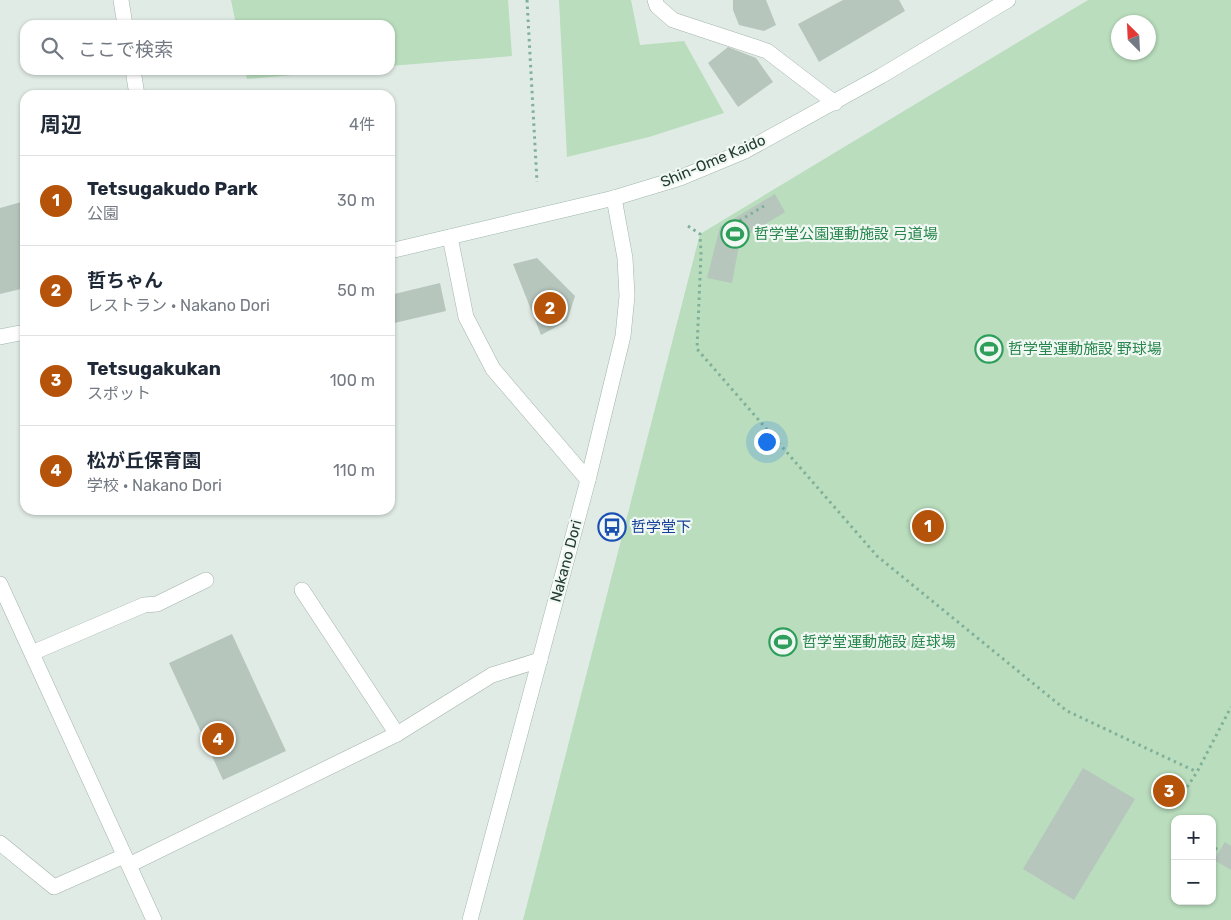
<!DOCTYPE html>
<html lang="ja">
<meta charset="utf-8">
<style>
:root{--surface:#fff;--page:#f6f6f7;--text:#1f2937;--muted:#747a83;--line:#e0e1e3;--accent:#b45309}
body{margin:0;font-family:Rubik,"Noto Sans JP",sans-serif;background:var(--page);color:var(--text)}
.controls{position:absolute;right:15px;bottom:15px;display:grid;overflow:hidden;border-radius:10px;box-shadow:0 1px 4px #0004}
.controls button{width:45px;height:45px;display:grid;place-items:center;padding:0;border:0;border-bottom:1px solid var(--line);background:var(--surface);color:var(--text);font:25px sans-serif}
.compass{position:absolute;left:1111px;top:15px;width:45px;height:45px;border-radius:50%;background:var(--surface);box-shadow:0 1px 4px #0004;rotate:336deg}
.you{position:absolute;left:766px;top:441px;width:18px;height:18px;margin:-12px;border:4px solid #fff;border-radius:50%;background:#1a73e8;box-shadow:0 0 0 8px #1a73e833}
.badge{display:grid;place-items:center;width:32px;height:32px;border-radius:50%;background:var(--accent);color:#fff;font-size:16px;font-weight:700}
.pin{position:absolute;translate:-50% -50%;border:2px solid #fff;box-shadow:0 1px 5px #0006}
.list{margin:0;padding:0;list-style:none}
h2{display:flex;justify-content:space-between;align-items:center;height:65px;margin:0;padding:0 20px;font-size:21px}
h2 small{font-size:16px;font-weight:400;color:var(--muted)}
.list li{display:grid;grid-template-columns:32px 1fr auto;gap:15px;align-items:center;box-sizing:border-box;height:90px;padding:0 20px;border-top:1px solid var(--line)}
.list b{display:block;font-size:19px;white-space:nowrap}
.list p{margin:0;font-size:16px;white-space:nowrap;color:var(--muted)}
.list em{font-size:16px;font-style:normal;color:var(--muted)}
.icon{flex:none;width:28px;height:28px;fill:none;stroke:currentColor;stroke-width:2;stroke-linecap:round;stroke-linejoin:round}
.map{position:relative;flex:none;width:1231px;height:920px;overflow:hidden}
.search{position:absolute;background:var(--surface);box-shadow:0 1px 4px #0004;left:20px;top:20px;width:375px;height:55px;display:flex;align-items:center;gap:12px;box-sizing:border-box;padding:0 18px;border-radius:15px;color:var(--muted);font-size:19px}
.panel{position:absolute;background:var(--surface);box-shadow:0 1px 4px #0004;left:20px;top:90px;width:375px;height:425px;border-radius:15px}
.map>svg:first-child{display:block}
.green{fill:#b9ddbd;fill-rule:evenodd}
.building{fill:#b6c6bd}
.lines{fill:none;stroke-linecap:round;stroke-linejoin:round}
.service-casing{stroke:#a3b3ab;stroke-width:16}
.minor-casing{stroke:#a3b3ab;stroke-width:16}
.tertiary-casing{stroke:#a3b3ab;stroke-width:16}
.secondary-casing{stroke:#9fb7ab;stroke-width:16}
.path{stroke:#80b09a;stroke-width:3;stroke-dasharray:2.5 4;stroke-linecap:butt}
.service{stroke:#fff;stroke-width:15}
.minor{stroke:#fff;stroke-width:15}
.tertiary{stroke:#fff;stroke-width:15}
.secondary{stroke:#fff;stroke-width:15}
.labels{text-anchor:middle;stroke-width:4.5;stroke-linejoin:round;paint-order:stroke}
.street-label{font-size:15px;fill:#213c31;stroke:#f1f8f3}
.leisure-label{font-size:15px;fill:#27864d;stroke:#f1f8f3;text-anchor:start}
.transit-label{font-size:15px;fill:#164399;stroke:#f1f8f3;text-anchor:start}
</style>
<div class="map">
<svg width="1231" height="920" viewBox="0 0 1231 920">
<rect width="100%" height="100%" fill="#e0ebe5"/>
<g class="green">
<polygon points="231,0 508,0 512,56 390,66 390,25 236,25"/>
<polygon points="559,0 631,0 640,45 684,41 724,113 649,137 567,157"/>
<path d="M1088 0H1231V920H523L700 234ZM1118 22H1148V52H1118ZM1175 819H1212V901H1175Z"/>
<polygon points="245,70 348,70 247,79"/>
</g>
<g class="building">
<polygon points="733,0 766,0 776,25 764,31 739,25 733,10"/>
<polygon points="843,0 899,0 905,11 819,62 798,24"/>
<polygon points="728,47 756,58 773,82 738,107 708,63"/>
<polygon points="775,194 785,212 740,240 732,283 707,278 720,227"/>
<polygon points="25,201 25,288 0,294 0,208"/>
<polygon points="537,258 575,296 567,321 541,335 513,264"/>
<polygon points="440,283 446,311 390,324 390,295"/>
<polygon points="232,634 286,751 223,780 169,663"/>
<polygon points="1083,768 1135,799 1074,900 1023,869"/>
<polygon points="1225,842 1231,846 1231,870 1214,860"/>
</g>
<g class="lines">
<g class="service-casing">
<g id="service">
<polyline points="450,237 466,317 493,369 588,480"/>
<polyline points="302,590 397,734"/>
<polyline points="32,653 144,605 157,604 206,580"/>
<polyline points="0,843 54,887 124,856"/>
</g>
</g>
<g class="minor-casing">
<g id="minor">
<polyline points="121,0 125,25"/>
<polyline points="655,0 657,6 673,20 767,51 835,103"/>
<polyline points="133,70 137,95"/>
<polyline points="129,865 397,734 492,675 540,660"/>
</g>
</g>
<g class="tertiary-casing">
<polyline id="tertiary" points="0,584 154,920"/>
</g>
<g class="secondary-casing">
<g id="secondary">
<polyline points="390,251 614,198 680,178 745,151 881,76 1008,0"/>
<polyline points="0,337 25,332"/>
<polyline points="470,920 588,480 623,336 627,296 625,258 614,198"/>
</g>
</g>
<g class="path">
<polyline points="527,0 537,182"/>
<polyline points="734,224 764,206"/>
<polyline points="688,226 700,234 701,254 697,349 877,556 1067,711 1197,772"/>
<polyline points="1180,798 1197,772 1231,707"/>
<polyline points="1215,848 1219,851"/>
</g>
<use href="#service" class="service"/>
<use href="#minor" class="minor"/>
<use href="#tertiary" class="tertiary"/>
<use href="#secondary" class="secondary"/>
</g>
<defs>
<g id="stadium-ring" transform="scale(1.4375)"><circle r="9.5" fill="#f1f8f3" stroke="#2e9e5b" stroke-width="1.5"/><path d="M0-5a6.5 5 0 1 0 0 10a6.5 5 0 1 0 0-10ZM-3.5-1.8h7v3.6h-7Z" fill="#2e9e5b"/></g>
<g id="bus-ring" transform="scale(1.4375)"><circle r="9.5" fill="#f1f8f3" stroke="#1a4fb4" stroke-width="1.5"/><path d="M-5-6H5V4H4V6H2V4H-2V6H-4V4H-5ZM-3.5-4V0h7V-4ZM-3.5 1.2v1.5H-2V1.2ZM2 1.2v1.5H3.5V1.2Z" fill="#1a4fb4"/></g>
</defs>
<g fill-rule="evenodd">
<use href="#stadium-ring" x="735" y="234"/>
<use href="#stadium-ring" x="989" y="349"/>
<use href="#bus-ring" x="612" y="527"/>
<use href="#stadium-ring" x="783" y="642"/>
</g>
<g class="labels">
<g class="street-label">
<text transform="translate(713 161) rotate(-23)" y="5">Shin-Ome Kaido</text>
<text transform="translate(566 561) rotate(-75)" y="5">Nakano Dori</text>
</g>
<g class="leisure-label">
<text x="754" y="239">哲学堂公園運動施設 弓道場</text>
<text x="1008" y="354">哲学堂運動施設 野球場</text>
<text x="802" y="647">哲学堂運動施設 庭球場</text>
</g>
<g class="transit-label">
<text x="631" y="532">哲学堂下</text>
</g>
</g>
</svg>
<div class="controls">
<button>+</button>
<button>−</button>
</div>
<svg class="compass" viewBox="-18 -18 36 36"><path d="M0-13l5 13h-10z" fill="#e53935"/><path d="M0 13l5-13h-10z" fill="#747a83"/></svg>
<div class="you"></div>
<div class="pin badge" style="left:928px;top:526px">1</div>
<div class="pin badge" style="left:550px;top:308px">2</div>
<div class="pin badge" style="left:1169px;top:791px">3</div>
<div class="pin badge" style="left:218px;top:739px">4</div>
<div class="search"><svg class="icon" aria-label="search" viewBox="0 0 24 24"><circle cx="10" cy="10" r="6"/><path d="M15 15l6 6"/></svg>ここで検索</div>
<section class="panel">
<h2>周辺<small>4件</small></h2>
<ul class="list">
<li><span class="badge">1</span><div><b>Tetsugakudo Park</b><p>公園</p></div><em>30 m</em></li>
<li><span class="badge">2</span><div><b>哲ちゃん</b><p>レストラン · Nakano Dori</p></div><em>50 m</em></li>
<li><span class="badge">3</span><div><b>Tetsugakukan</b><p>スポット</p></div><em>100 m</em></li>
<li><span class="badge">4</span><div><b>松が丘保育園</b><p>学校 · Nakano Dori</p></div><em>110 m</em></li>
</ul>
</section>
</div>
